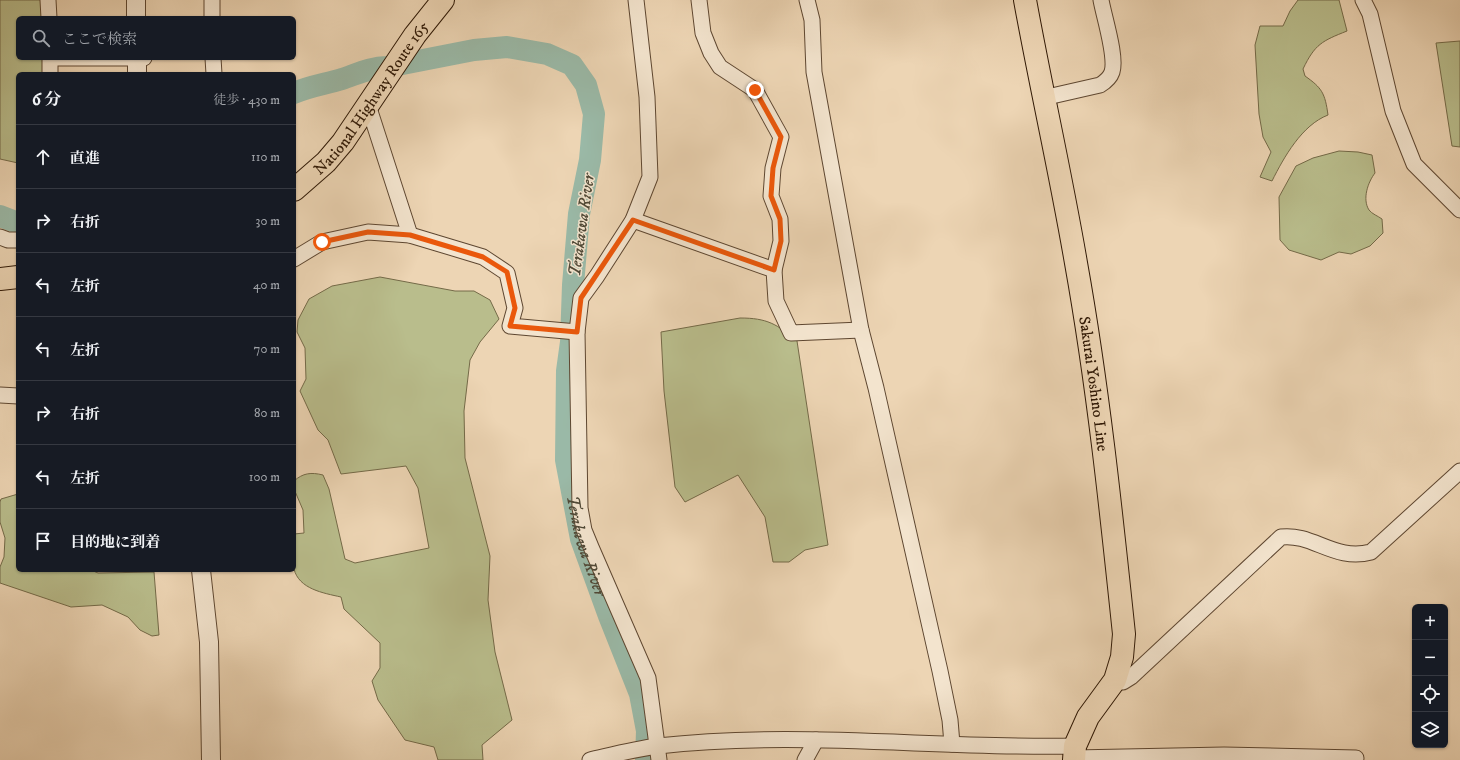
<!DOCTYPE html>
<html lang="ja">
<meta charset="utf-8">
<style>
:root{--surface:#171b24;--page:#242831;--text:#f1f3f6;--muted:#9ea1a6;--line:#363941}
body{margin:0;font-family:"IM FELL DW Pica","Noto Serif JP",serif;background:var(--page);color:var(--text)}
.controls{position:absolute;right:12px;bottom:12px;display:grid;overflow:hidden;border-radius:6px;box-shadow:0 1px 3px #0004}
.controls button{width:36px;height:36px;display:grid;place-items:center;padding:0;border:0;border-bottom:1px solid var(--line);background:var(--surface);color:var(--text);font:20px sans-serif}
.stop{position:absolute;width:12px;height:12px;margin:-9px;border:3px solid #ea580c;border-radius:50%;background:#fff}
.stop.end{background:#ea580c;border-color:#fff;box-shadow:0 1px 4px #0008}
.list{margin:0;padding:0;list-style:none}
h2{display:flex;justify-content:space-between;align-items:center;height:52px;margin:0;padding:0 16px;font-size:17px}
h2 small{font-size:13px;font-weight:400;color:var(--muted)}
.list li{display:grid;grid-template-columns:26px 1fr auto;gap:12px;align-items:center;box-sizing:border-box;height:64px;padding:0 16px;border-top:1px solid var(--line)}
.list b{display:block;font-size:15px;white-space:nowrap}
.list em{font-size:13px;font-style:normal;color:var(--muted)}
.icon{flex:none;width:22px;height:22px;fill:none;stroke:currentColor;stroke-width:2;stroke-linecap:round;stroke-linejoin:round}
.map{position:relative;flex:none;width:1460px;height:760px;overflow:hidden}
.search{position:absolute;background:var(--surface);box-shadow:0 1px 3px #0004;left:16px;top:16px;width:280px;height:44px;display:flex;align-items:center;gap:10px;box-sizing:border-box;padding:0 14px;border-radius:6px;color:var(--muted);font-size:15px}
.panel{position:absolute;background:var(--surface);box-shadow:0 1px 3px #0004;left:16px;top:72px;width:280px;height:500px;border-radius:6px}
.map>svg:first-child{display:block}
.green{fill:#b9bd8c;stroke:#746a48}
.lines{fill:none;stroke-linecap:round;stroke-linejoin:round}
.river{stroke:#9ab9a7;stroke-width:22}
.minor-casing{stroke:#5e4731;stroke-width:17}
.tertiary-casing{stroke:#5e4731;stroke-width:20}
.primary-casing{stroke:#2f1805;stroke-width:24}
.trunk-casing{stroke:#2f1805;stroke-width:24}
.minor{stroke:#f3e4ce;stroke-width:15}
.tertiary{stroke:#f3e4ce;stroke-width:18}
.primary{stroke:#edd5b4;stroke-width:22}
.trunk{stroke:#edd5b4;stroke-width:22}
.route{stroke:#ea580c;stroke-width:5}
.labels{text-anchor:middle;stroke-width:3;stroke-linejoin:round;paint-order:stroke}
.street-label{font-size:16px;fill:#2f1805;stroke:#f3e4ce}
.water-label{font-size:17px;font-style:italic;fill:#4f4836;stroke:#f3e4ce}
</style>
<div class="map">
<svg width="1460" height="760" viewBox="0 0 1460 760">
<rect width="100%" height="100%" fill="#edd5b4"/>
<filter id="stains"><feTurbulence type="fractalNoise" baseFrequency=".005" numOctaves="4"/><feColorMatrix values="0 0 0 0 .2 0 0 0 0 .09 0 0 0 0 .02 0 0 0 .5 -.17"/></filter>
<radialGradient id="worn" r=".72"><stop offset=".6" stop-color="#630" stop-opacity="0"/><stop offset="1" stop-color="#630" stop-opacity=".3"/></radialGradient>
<g class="green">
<polygon points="0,0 43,0 44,18 18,18 18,58 45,58 45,74 18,74 18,163 0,159"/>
<path d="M1298 0H1339L1347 31C1322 41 1315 44 1303 69L1305 76C1322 88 1325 93 1328 115 1302 125 1284 157 1272 181L1260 177 1271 152 1263 137 1259 114 1255 45 1260 26H1283L1290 11Z"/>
<polygon points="1460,41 1460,147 1452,146 1436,43"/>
<path d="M1339 151 1358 152 1372 155 1375 173C1368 182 1362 199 1369 210 1372 214 1378 216 1382 219L1383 233 1370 246 1351 254 1339 252 1321 260 1289 250 1280 240 1279 197 1296 166 1313 158Z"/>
<path d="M380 277 455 291H474L490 300 499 319 480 342 470 360 464 411 465 458 490 556 488 600 495 652 512 720 482 745 483 760H438L434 747 405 740 378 700 372 681 380 668V643L344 609 341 597C323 593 299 589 294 569V534L304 533 303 510 294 489V481C303 473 311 472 323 475L329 489 345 559 355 563 429 548 418 488 406 466 341 474 328 440 318 430 300 391 306 379 305 348 297 332 298 320 309 299 332 286Z"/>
<path d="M740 318C767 318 777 324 797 341L828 545 805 550 789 562H773L765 517 738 475 685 502 675 487 664 391 661 332Z"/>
<polygon points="18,494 18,570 91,570 98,573 154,572 159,635 152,636 140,630 128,617 102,605 71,607 0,583 0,567 4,557 5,538 0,522 0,502 1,499"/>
</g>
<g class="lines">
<g class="river">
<path id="s1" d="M294 93C310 86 326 84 342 79 357 74 371 67 387 67L474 50 507 47 547 54 572 65 586 85 594 114 590 160 579 214 573 285 571 342 567 371 566 460 581 539 609 616 640 694 647 731 646 760"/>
<polyline points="0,216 18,223"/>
</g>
<g class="minor-casing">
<g id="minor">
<polyline points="48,0 49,18"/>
<polyline points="212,0 212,18"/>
<polyline points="636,0 647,97 650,177 633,220 597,276 581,298 577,332 580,508 584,530 591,547 648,678 659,760"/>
<polyline points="699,0 703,33 711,53 720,67 755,90 781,137 773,168 771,196 780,219 781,241 774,270"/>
<polyline points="807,0 812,20 814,72 861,330 876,388 940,671 950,720 952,744"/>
<polyline points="1363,0 1370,14 1393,111 1414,164 1460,210"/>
<polyline points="50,58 50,74"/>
<polyline points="57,58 144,58"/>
<polyline points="213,58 214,74"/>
<path d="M1043 98 1100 85C1105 82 1110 78 1112 72 1117 57 1104 17 1101 0"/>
<polyline points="368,105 410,235"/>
<polyline points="633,220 774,270 776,301 791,333 861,330"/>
<polyline points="0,237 8,240 18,240"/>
<polyline points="294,259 322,242 368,232 410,235 483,257 507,273 515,308 510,326 577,332"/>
<polyline points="0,395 18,396"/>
<path d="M1115 680 1123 682 1131 677 1281 537C1313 533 1335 562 1371 552L1460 471"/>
<polyline points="1074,758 1224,755 1356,758"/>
<path d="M590 760C612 755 635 749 658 746 797 730 936 749 1075 746"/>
<polyline points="805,760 816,740"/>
</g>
</g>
<g class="tertiary-casing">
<g id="tertiary">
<polyline points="136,0 136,18"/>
<polyline points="137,58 137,74"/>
<polyline points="201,570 209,642 211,760"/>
</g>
</g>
<g class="primary-casing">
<g id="primary">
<path id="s2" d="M1025 0C1041 88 1061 175 1076 263 1098 386 1111 510 1124 634L1122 657 1115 680 1088 717 1075 746 1074 760"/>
</g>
</g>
<g class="trunk-casing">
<g id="trunk">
<path id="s3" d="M294 190 326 162 343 142 415 35 443 0"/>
<polyline points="0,279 18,277"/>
</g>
</g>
<use href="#minor" class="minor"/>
<use href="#tertiary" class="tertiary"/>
<use href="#primary" class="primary"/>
<use href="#trunk" class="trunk"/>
</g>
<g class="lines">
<polyline class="route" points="322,242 368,232 410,235 483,257 507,272 515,308 510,326 577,332 581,298 633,220 774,270 781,241 780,219 771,196 773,168 781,137 755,90"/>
</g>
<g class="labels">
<g class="street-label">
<text dy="6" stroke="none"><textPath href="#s3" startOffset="121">National Highway Route 165</textPath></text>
<text dy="6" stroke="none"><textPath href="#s2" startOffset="390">Sakurai Yoshino Line</textPath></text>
</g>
<g class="water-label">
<text transform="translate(581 225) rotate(-82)" y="6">Terakawa River</text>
<text dy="6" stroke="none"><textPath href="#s1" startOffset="777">Terakawa River</textPath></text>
</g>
</g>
<rect width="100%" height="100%" filter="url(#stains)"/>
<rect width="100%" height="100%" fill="url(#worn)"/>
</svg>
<div class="controls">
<button>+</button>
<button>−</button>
<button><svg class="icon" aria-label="locate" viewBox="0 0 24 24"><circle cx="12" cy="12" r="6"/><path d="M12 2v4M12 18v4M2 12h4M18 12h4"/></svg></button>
<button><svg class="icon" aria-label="layers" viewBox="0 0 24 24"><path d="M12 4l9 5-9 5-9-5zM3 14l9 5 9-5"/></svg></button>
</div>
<div class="stop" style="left:322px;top:242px"></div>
<div class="stop end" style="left:755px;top:90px"></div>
<div class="search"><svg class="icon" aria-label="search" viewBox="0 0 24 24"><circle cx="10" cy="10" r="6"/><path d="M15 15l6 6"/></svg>ここで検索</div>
<section class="panel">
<h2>6 分<small>徒歩 · 430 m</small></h2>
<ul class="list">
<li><svg class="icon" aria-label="ahead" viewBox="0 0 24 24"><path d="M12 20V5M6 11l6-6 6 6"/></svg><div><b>直進</b></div><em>110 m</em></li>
<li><svg class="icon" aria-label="right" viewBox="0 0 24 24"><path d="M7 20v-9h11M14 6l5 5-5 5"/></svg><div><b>右折</b></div><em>30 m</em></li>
<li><svg class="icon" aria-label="left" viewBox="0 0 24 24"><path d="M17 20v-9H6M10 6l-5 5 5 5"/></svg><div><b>左折</b></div><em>40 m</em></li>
<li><svg class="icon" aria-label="left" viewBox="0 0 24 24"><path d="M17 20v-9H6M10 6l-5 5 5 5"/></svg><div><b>左折</b></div><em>70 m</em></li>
<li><svg class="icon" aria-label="right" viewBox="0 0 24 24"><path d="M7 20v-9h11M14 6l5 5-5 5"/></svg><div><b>右折</b></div><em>80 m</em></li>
<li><svg class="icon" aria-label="left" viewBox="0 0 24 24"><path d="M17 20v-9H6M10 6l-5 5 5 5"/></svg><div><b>左折</b></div><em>100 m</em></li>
<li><svg class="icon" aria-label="arrive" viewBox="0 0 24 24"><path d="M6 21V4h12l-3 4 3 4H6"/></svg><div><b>目的地に到着</b></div></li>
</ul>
</section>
</div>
